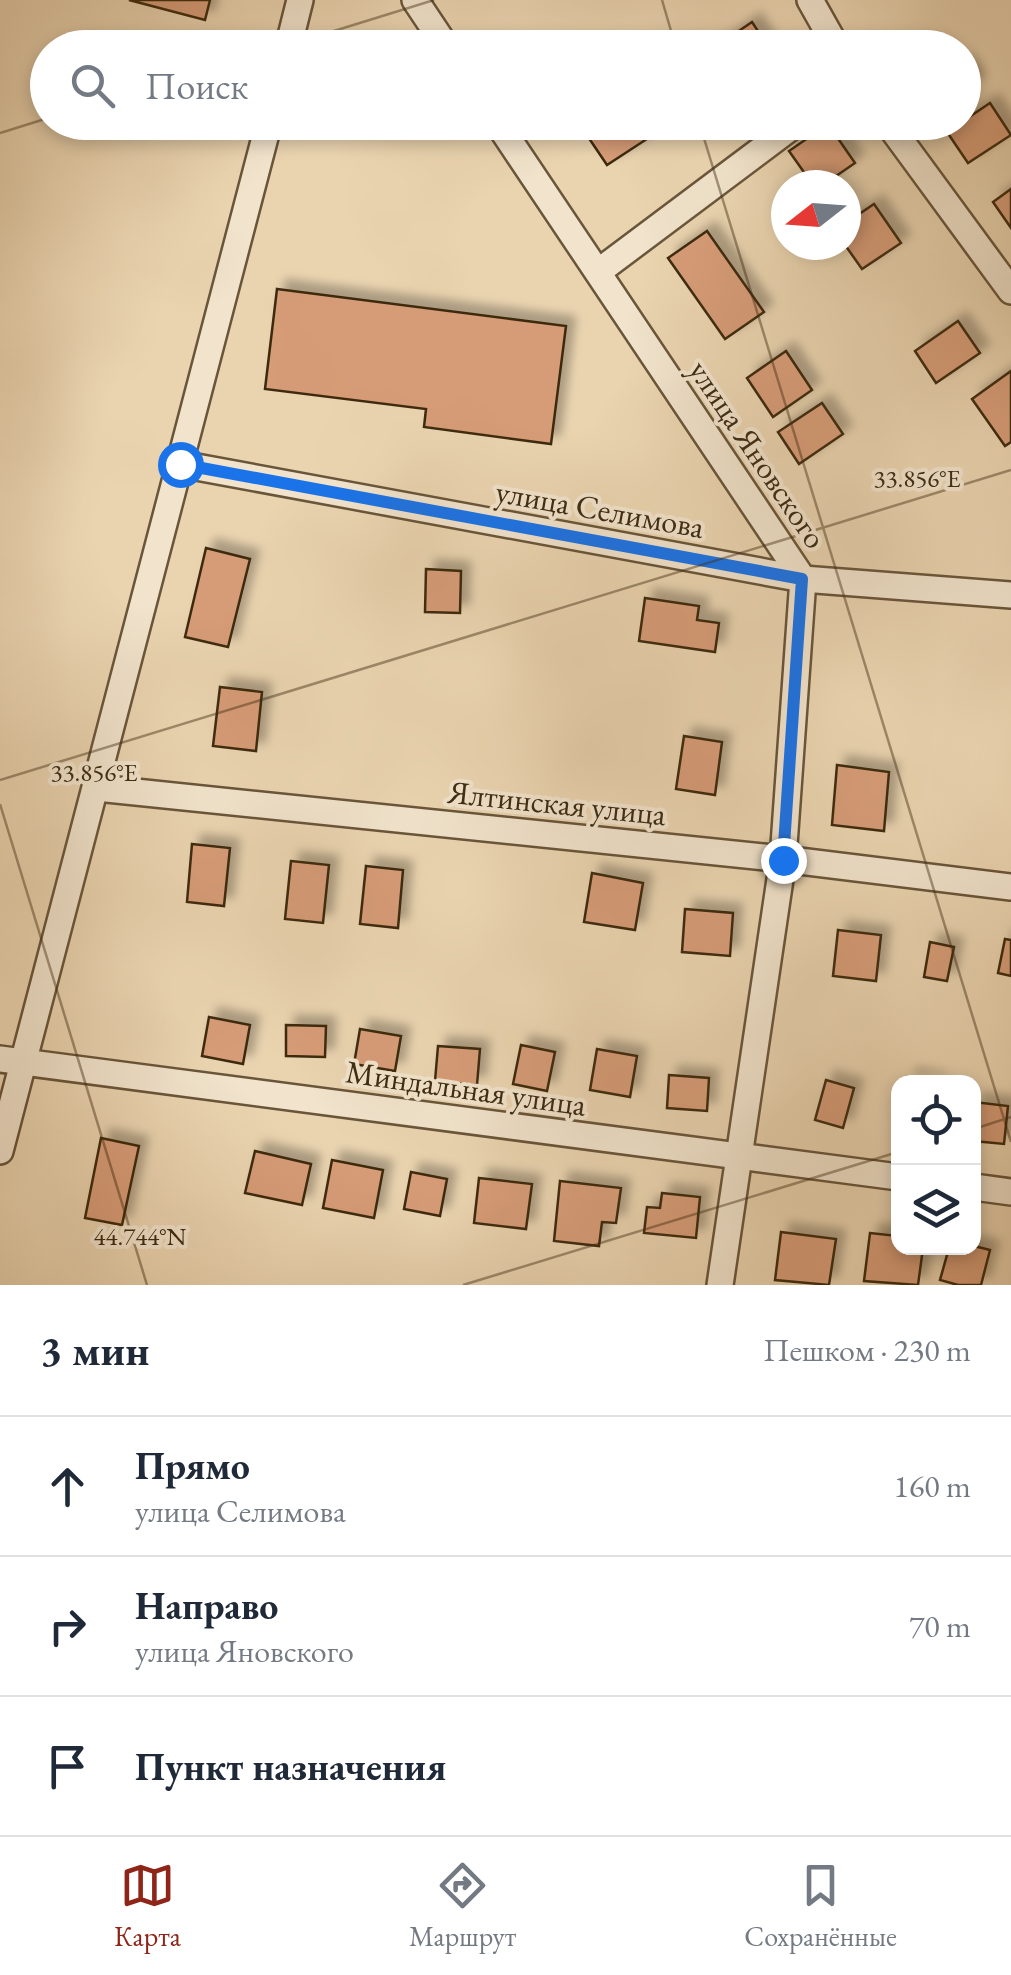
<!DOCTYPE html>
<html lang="ru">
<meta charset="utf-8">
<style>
:root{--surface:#fff;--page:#f2f2f3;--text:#1f2937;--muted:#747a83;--line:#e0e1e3;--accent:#8f2418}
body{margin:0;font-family:"EB Garamond",serif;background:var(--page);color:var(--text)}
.controls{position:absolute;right:30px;bottom:30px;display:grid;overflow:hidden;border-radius:20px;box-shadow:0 5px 15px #0003}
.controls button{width:90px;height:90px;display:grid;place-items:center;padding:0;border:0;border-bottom:2px solid var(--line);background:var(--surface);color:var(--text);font:50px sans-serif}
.compass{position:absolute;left:771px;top:170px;width:90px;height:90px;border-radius:50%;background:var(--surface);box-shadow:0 5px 15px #0003;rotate:253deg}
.stop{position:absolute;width:30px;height:30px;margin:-22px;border:8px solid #1a73e8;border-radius:50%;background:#fff}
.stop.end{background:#1a73e8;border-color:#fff;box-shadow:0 2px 10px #0008}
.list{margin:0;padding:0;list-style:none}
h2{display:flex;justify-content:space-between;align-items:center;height:130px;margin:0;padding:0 40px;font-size:42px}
h2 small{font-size:32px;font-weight:400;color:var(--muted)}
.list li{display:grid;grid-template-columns:65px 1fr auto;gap:30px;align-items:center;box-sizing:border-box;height:140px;padding:0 40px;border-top:2px solid var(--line)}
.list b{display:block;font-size:38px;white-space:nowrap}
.list p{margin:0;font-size:32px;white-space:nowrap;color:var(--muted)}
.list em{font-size:32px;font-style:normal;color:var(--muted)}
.icon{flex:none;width:55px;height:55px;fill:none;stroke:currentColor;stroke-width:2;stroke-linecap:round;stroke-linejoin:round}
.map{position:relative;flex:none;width:1011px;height:1285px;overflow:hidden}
.search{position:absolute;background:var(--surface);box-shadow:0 5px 15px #0003;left:30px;right:30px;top:30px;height:110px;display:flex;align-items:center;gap:25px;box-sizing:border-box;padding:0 35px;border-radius:55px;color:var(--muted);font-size:38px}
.sheet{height:550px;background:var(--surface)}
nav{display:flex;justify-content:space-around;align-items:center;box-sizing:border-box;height:140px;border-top:2px solid var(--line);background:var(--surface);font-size:28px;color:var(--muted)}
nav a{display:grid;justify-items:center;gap:5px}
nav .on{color:var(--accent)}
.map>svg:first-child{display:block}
.building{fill:#d69c77;stroke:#3e2b11;stroke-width:2.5;filter:url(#shadow)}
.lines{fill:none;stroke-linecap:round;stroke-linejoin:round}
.minor-casing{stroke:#695539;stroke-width:30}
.minor{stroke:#f1e3cc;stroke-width:25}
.route{stroke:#1a73e8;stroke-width:12}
.ticks{fill:none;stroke:#3e2b11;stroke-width:2.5;stroke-opacity:0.45}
.labels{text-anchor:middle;stroke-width:8;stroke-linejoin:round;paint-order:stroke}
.street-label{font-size:32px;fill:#3e2b11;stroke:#f1e3cc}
.ticks-label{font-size:25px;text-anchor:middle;fill:#3e2b11;stroke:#f1e3cc;stroke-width:8;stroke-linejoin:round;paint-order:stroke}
</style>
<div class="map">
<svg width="1011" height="1285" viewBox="0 0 1011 1285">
<defs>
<filter id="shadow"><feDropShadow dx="9" dy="-9" stdDeviation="5" flood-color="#0004"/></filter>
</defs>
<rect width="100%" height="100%" fill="#ead4b0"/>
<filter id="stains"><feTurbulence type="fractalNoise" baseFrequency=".002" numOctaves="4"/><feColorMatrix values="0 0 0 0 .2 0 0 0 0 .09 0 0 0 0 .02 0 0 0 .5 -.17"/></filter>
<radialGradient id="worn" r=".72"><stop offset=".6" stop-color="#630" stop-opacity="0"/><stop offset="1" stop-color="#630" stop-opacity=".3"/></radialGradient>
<g class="building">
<polygon points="129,0 210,0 205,20"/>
<polygon points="752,22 769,48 714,48"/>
<polygon points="964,63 976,83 964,91"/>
<polygon points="990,103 1011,135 968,163 947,132"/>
<polygon points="578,122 649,122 656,133 607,165"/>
<polygon points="828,124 855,163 823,185 813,185 789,151"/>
<polygon points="1011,189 1011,228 993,202"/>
<polygon points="874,204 901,243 862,269 845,245 846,223"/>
<polygon points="707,231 764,312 725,339 668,258"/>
<polygon points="277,289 566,326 551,444 424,427 426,409 265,389"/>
<polygon points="958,321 980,353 936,383 915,351"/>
<polygon points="786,351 812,390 773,417 747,378"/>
<polygon points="1011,371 1011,442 1005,446 972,399"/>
<polygon points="822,403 843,434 799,464 778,432"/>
<polygon points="206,548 250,559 228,647 185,637"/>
<polygon points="426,569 461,571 460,613 425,612"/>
<polygon points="645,598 699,606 697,620 719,623 715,652 639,641"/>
<polygon points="220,687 262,692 256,751 213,746"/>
<polygon points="684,736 722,742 715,795 676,789"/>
<polygon points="837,765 889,772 884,831 832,825"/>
<polygon points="192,844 230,848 224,906 187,902"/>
<polygon points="291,861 329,865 323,923 285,919"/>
<polygon points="366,866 403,870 398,928 360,924"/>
<polygon points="592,873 643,883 635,930 584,922"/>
<polygon points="685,909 733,913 730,956 682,952"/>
<polygon points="838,930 881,935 876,981 833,976"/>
<polygon points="1005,939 1011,940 1011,976 998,973"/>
<polygon points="930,942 954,947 947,981 924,977"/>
<polygon points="209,1017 250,1025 243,1064 202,1056"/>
<polygon points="286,1025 326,1026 325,1057 286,1056"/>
<polygon points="360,1029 401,1036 395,1071 354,1064"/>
<polygon points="521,1045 555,1052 547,1091 513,1084"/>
<polygon points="438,1046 480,1049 477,1085 435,1081"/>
<polygon points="597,1049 637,1056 630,1097 590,1090"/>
<polygon points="669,1075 709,1078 707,1111 667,1108"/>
<polygon points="907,1077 939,1082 907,1082"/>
<polygon points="826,1080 854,1088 843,1128 815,1120"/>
<polygon points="974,1102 1008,1106 1004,1144 974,1141"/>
<polygon points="101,1138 139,1146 122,1225 85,1218"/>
<polygon points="255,1151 311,1164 302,1205 245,1193"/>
<polygon points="332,1160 383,1170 374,1218 323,1208"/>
<polygon points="411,1172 447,1179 440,1216 404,1209"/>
<polygon points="479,1178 532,1184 526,1229 474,1223"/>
<polygon points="560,1181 621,1188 616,1223 602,1222 599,1246 554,1241"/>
<polygon points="662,1193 700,1197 696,1238 644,1233 647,1207 660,1208"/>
<polygon points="781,1232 836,1239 829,1285 775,1280"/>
<polygon points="870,1233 898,1236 898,1248 923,1248 918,1285 864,1281"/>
<polygon points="974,1246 990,1250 981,1285 958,1285 940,1280 949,1248"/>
</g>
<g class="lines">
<g class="minor-casing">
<g id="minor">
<polyline points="415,0 447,48"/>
<polyline points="810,0 837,48"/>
<polyline points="288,48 300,0"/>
<polyline points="497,122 803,579 783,859 720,1285"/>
<polyline points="887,122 1011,291"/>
<polyline points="598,272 798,122"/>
<polyline points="180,464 803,579 1011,595"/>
<polyline points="97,788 783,859 1011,887"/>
<polyline points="0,1059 898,1177"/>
<polyline points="0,1151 269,122"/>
<polyline points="974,1187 1011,1192"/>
</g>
</g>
<use href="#minor" class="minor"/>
</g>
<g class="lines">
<polyline class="route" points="180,464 802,579 783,860"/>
</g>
<path class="ticks" d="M662 0 676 48M279 48 434 0M699 122 1011 1142M0 133 48 118M0 780 1011 470M0 804 147 1285M974 1129 1011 1117M463 1285 898 1152"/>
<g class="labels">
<g class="street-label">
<text transform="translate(758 454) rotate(56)" y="11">улица Яновского</text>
<text transform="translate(600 509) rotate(10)" y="11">улица Селимова</text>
<text transform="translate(557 803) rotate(6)" y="11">Ялтинская улица</text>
<text transform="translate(466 1088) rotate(8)" y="11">Миндальная улица</text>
</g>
</g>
<g class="ticks-label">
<text x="917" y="487">33.856°E</text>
<text x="94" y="781">33.856°E</text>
<text x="140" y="1245">44.744°N</text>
</g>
<rect width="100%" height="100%" filter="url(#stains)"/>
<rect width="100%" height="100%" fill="url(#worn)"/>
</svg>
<div class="controls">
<button><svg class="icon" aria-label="locate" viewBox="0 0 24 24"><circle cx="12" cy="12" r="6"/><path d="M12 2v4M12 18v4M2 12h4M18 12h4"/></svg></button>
<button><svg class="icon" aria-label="layers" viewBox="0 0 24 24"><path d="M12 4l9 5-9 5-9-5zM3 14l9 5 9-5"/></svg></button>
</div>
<svg class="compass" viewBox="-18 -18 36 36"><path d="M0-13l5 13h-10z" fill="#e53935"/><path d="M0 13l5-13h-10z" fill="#747a83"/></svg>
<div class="stop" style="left:180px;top:464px"></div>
<div class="stop end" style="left:783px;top:860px"></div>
<div class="search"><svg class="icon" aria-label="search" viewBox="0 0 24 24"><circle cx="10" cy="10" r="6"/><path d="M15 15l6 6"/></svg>Поиск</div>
</div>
<section class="sheet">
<h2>3 мин<small>Пешком · 230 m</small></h2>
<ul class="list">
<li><svg class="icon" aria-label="ahead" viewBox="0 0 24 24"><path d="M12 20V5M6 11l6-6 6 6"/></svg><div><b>Прямо</b><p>улица Селимова</p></div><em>160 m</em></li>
<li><svg class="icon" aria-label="right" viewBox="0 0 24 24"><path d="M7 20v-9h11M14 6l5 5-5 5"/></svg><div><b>Направо</b><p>улица Яновского</p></div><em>70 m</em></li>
<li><svg class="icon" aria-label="arrive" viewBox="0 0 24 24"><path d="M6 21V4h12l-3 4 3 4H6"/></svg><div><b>Пункт назначения</b></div></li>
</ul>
</section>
<nav>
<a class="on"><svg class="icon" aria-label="map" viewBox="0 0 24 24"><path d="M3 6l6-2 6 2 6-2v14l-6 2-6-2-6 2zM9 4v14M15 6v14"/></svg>Карта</a>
<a><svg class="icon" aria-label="directions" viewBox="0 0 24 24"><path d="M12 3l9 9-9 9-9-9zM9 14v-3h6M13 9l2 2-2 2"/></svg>Маршрут</a>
<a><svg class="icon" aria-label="saved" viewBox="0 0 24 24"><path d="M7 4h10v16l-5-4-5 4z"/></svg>Сохранённые</a>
</nav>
